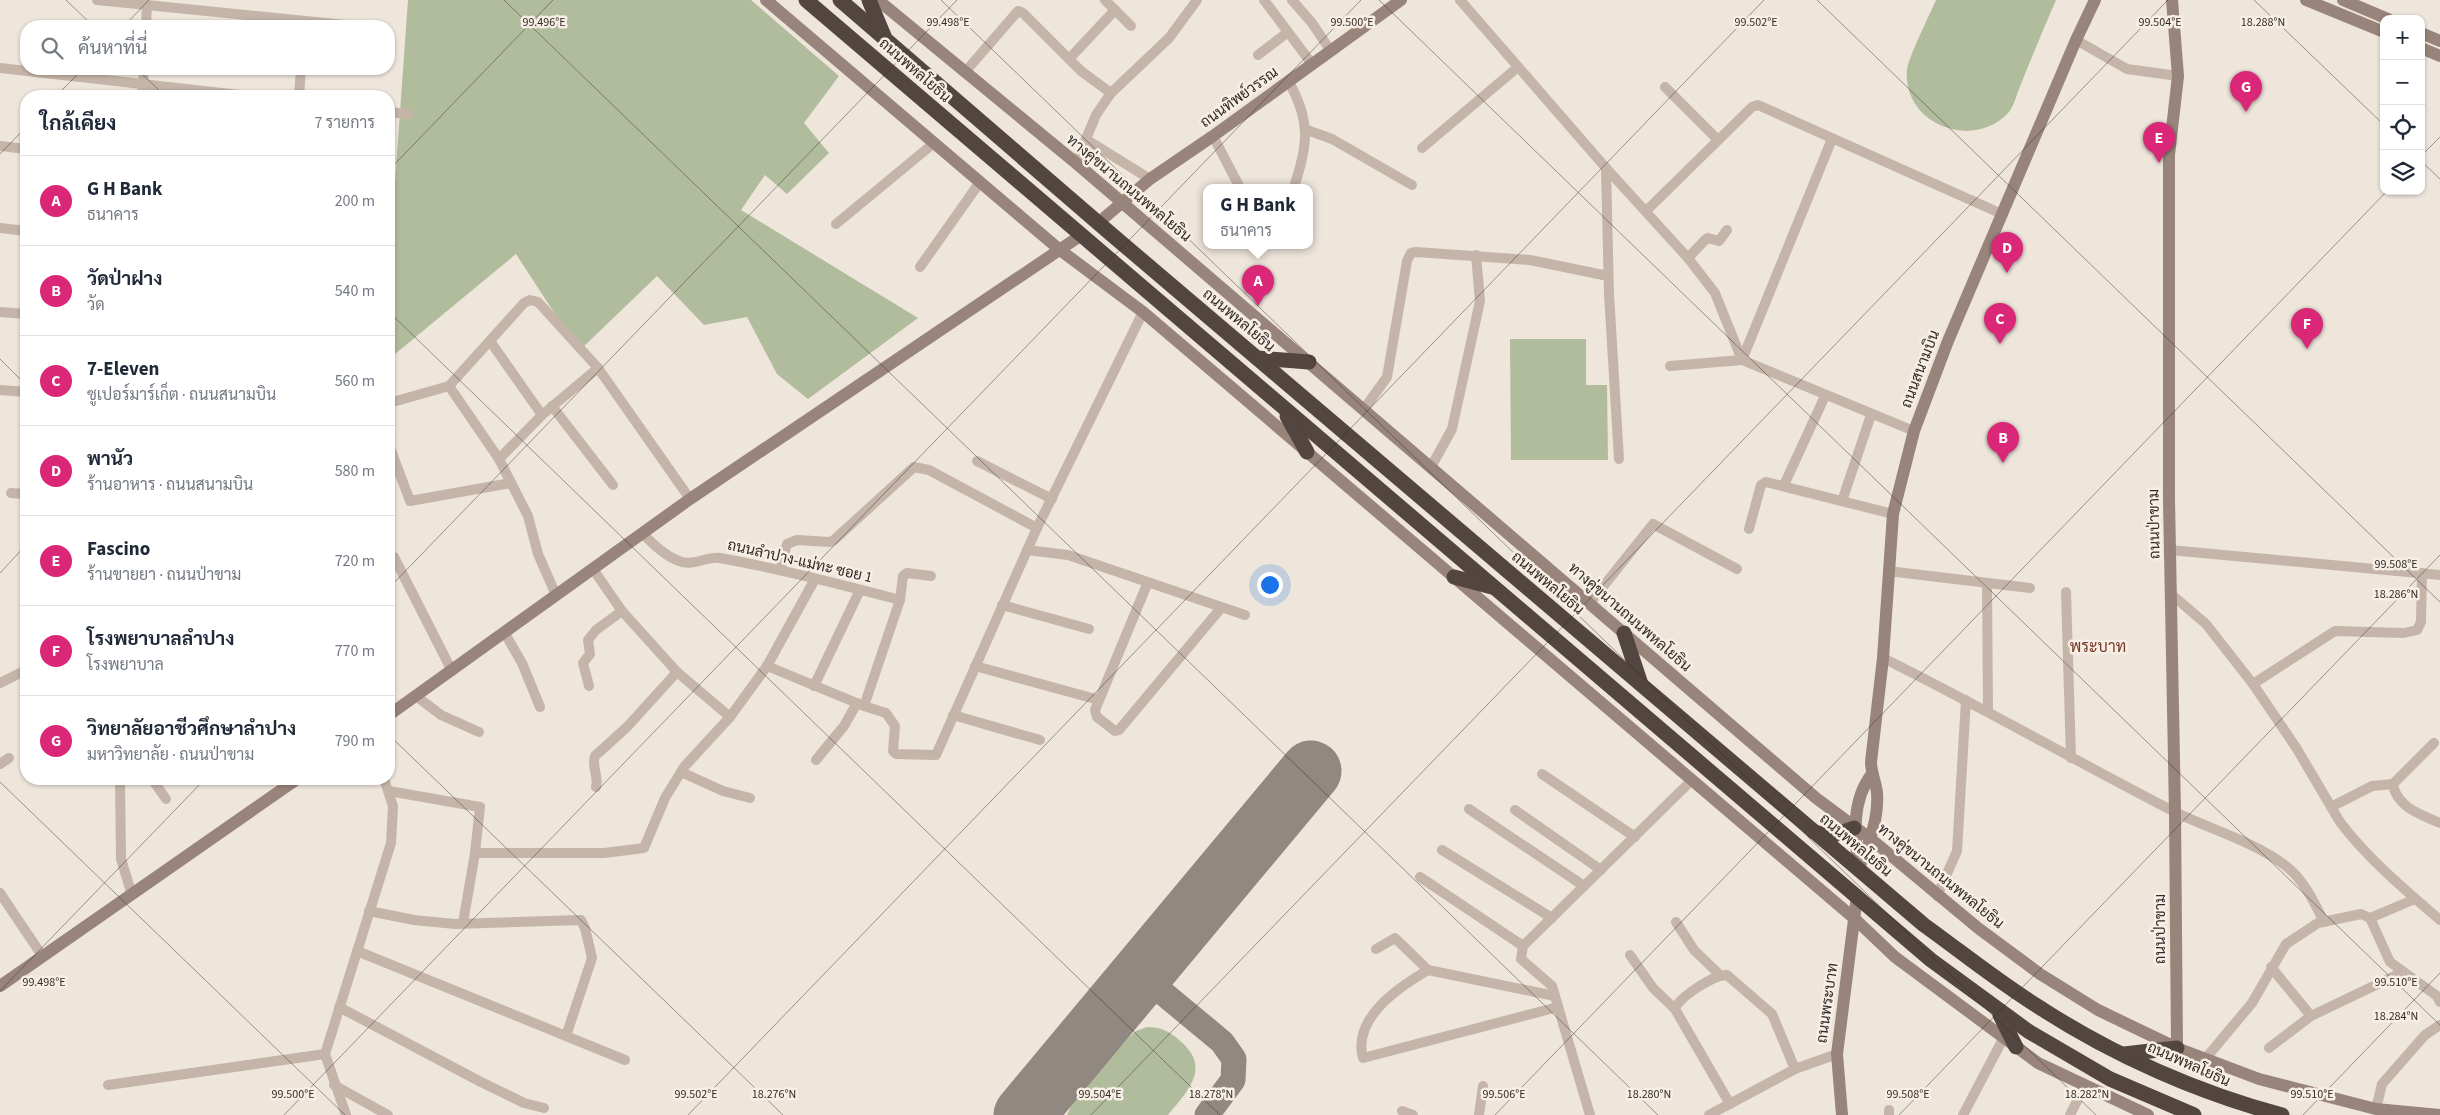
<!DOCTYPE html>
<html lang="th">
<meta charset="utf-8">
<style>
:root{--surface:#fff;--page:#f2f2f3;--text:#1f2937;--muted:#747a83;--line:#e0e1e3;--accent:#db2777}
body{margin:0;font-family:"Source Sans 3",Sarabun,sans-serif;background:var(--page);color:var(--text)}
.controls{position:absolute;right:15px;top:15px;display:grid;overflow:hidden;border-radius:10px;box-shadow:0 1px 4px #0004}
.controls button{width:45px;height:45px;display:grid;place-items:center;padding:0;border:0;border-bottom:1px solid var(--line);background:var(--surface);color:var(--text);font:25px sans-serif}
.you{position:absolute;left:1269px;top:584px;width:18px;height:18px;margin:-12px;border:4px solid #fff;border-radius:50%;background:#1a73e8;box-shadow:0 0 0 8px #1a73e833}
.badge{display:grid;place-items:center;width:32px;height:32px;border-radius:50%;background:var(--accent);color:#fff;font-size:16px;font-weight:700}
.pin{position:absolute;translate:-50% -41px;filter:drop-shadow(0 1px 2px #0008)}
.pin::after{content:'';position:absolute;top:26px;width:18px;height:15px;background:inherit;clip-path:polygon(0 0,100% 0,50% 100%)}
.popup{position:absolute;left:1203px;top:184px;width:110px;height:65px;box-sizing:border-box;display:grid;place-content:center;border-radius:10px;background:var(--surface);filter:drop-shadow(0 1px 4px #0005);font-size:16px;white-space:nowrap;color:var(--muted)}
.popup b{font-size:19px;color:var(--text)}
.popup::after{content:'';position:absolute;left:50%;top:100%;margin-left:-10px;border:10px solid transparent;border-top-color:var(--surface)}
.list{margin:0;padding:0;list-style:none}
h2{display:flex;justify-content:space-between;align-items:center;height:65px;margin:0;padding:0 20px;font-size:21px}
h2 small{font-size:16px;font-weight:400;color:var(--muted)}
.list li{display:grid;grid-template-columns:32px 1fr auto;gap:15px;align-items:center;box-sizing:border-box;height:90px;padding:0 20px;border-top:1px solid var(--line)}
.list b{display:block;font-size:19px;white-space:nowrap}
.list p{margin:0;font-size:16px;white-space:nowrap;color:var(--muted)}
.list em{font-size:16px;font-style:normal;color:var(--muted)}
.icon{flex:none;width:28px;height:28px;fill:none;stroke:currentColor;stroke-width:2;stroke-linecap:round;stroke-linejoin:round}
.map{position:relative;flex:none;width:2440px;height:1115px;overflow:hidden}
.search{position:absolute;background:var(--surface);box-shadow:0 1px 4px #0004;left:20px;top:20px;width:375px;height:55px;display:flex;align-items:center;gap:12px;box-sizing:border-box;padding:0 18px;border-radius:20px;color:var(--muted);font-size:19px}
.panel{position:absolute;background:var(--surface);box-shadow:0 1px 4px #0004;left:20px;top:90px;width:375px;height:695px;border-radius:20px}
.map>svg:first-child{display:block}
.green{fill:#b1bc9c}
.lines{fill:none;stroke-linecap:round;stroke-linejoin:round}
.taxiway{stroke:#908881;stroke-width:25}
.runway{stroke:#908881;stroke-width:61}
.street{stroke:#c5b5a8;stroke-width:10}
.secondary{stroke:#98847a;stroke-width:12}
.highway{stroke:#53453f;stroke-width:15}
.ticks{fill:none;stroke:#332b27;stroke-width:1;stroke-opacity:0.45}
.labels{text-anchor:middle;stroke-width:5;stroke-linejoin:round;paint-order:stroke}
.street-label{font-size:15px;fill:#332b27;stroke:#f7efe6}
.neighbourhood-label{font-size:16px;fill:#783b29;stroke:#f7efe6}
.ticks-label{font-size:12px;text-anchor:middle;fill:#332b27;stroke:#f7efe6;stroke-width:5;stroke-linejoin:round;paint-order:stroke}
</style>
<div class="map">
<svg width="2440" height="1115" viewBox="0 0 2440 1115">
<rect width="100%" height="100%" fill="#eee5db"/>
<g class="green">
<polygon points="408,0 751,0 839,76 804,123 829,153 787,194 765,175 741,210 918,318 808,399 777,374 747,317 704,325 657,276 579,351 516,254 389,359 389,182 395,182"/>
<path d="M1936 0H2056C2044 28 2032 56 2021 84 2017 93 2014 106 2009 112 1973 152 1902 124 1907 70 1908 58 1930 14 1936 0Z"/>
<polygon points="1510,339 1586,339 1586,385 1607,385 1608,460 1511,460"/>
<path d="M1147 1027C1161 1027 1169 1031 1179 1040 1212 1067 1189 1090 1168 1115H1067L1073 1102 1128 1038 1136 1031Z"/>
</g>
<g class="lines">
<polyline class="taxiway" points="1140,974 1222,1042 1234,1059 1233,1080 1207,1115"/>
<polyline class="runway" points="1024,1115 1311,771"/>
<g class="street">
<polyline points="97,0 355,26"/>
<polyline points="1105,0 1131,26"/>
<polyline points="1264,0 1312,64"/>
<polyline points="1292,0 1312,23 1330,50"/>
<polyline points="1460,0 1606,168 1688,258 1715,293 1742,360 1914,431"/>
<polyline points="146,26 147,5"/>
<polyline points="2076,40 2127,69 2178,76"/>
<polyline points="1258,55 1288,32"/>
<polyline points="1069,59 1115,10"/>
<polyline points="0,68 248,96"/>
<polyline points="965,72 1018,11 1023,13 1081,71 1111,93"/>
<path d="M1289 82C1311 122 1308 145 1294 187"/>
<polyline points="1665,87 1718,140"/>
<polyline points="142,96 144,69"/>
<polyline points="299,96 301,69"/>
<polyline points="389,112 408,114"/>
<polyline points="1307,130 1332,139 1412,185"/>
<polyline points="1213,136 1239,186"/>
<polyline points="1087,140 1150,179"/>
<polyline points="0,146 26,149"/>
<polyline points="1422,148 1518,67"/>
<polyline points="1076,163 1096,115 1111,93 1169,38 1197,0"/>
<polyline points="1606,168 1609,294 1619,459"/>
<polyline points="1646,211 1752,107 1758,105 2002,214"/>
<polyline points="836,224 934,143"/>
<polyline points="0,228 26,231"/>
<polyline points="1688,258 1705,240 1708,238 1719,241 1727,230"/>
<polyline points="920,267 980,182"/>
<polyline points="0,312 26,314"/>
<polyline points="490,341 542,415"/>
<polyline points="1670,366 1742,360 1832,139"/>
<polyline points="449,386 499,459 528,516 538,554 556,595"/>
<polyline points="0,390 26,392"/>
<polyline points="389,403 449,386 524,303 530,300 538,302 598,368 690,499"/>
<polyline points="552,406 613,485"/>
<polyline points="1364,409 1387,377 1407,261 1411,253 1416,252 1530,260 1608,276"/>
<polyline points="389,445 410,501 511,483"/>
<polyline points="499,459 542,415 598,368"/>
<polyline points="977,461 1052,499"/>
<polyline points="1431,467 1452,429 1480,301 1476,255"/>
<polyline points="1784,485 1825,396"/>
<polyline points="11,493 26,494"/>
<polyline points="1842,501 1871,415"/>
<polyline points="1749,529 1761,485 1766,482 1893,514"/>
<path d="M642 533C652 543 665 556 679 561 692 567 707 556 720 558 781 569 840 584 900 600"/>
<polyline points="1027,550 1068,555 1245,615"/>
<polyline points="2170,550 2440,575"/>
<polyline points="394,557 452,671"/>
<polyline points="593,569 622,611 677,672 730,717"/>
<polyline points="780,570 787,544 797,540 830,542 834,540 914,467 929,470 1037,528"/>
<polyline points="1888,571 2030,588"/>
<polyline points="1148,582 1095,710 1097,717 1115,731 1119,730 1221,608"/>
<polyline points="1987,584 1988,711"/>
<polyline points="2066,592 2071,758"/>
<path d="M2171 594 2206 624 2253 684 2297 749 2340 822C2368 859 2405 890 2440 920"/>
<polyline points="1590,603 1653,524 1737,569"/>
<polyline points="1002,605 1089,629"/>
<polyline points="504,632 522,663 540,707"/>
<path d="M1883 658C1980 706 2074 760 2171 810 2208 829 2252 840 2286 866 2304 880 2314 902 2324 922"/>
<polyline points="767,666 864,706 886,713 895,726 893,751 896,754 936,755 1037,528 1143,312"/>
<polyline points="975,666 1099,700"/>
<polyline points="0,683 26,670"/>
<polyline points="2253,684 2335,631 2404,633 2417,630 2421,622 2422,573"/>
<polyline points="589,686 583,663 590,654 588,640 596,630 622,611"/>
<polyline points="814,686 860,590"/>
<polyline points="416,696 441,715 479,732"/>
<polyline points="864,706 900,600 903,576 907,573 931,576"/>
<polyline points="953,715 1040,740"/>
<polyline points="816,760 844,726 857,703"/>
<polyline points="0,764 9,758"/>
<polyline points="681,772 723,791 750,798"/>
<polyline points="1542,774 1635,837"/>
<polyline points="120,779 121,859 132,895"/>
<polyline points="152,779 166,799"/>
<polyline points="2393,784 2434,743"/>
<path d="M596 787C599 776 591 766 595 756L627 727 677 672"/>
<polyline points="389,791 480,807 475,853 463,923"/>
<path d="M2331 807 2372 786 2393 784C2396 807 2422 815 2440 823"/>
<polyline points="1469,809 1584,886"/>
<polyline points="1515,810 1601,870"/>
<polyline points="1442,850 1552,918"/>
<polyline points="475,853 604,853 644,848 665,798 684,767 730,717 767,666 815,579"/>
<polyline points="1420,877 1523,946"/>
<polyline points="0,893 43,957"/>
<polyline points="1937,896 1957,851 1966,700"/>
<polyline points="369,911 414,920 455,924 581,920 585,928 592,958 566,1036"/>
<polyline points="2370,918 2390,962 2437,996 2440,1002"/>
<polyline points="1676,922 1694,950 1720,975"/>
<polyline points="1376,949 1395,938 1428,970 1555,996"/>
<polyline points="357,951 625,1060"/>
<polyline points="1630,955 1653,988 1675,1009"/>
<polyline points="2271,967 2311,1016"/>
<path d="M1428 970C1399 987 1352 1018 1363 1058L1558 1007"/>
<polyline points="339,1007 481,1082 524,1103 544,1108"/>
<polyline points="2269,1048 2311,1016 2403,972"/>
<polyline points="2206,1058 2252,1003 2286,944 2318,923 2361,914 2370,918 2415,899"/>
<polyline points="108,1085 325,1054"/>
<polyline points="334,1085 388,1115"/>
<path d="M1730 1104 1675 1009C1680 996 1714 975 1727 975L1772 1014 1795 1069"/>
<polyline points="2376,1109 2382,1084 2425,1035 2440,1025"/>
<polyline points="1889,1110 1889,1115"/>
<polyline points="1402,1111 1413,1115"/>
<polyline points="346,1115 325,1054 391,843 393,806 384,779"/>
<polyline points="1479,1115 1483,1086"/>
<polyline points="1590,1115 1552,986 1521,959 1523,946 1692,780"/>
<polyline points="1709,1115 1795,1069 1837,1054"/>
<polyline points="1963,1115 2004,1037"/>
<polyline points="2070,1115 2085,1085"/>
</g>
<g class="secondary">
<polyline points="766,0 1060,250 1143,312 1855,919 1895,957 2038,1063 2148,1115"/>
<polyline points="878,0 1076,163 1816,798 1871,839 1978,928 2040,974 2098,1010 2177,1048 2259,1079 2376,1109 2440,1115"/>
<polyline points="2172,0 2178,76 2169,155 2169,500 2175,812 2177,1048"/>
<polyline points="2306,0 2384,32"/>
<polyline points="2343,0 2388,19"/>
<polyline points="2421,33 2440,41"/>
<polyline points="2421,48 2440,56"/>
<polyline points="1098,223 1150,179 1213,136 1401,0"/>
<polyline points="389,715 690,499 1080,236"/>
<path d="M1858 869C1855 836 1851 802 1871 775"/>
<path d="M1858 870C1868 846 1879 820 1877 793 1876 782 1871 773 1871 762L1883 658 1893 514 1914 431 1948 341 2076 40 2095 0"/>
<polyline points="0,986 297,779"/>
<polyline points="1842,1115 1837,1054 1857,896"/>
</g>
<g class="highway">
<polyline points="806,0 1931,960 2028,1031 2110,1079 2194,1115"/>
<path d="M840 0 1111 234 1924 925C1963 953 2001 984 2042 1009 2115 1056 2199 1093 2282 1115"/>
<polyline points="869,0 884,36"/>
<polyline points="1257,358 1309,362"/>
<polyline points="1287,416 1307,452"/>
<polyline points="1454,577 1492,587"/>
<polyline points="1624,633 1641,684"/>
<polyline points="1814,832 1831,836 1854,828"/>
<polyline points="2000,1015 2016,1047"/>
<polyline points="2124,1054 2177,1048"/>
</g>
</g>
<path class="ticks" d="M66 0 93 26M504 0 1658 1115M941 0 2096 1115M1379 0 2440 1025M1817 0 2440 602M2254 0 2384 125M124 26 149 0M137 69 165 96M56 96 83 69M0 154 26 127M2421 156 2440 137M2421 161 2440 179M389 170 553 0M389 312 1220 1115M0 359 26 385M0 573 26 545M389 588 957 0M389 735 783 1115M0 782 345 1115M0 991 205 779M284 1115 1361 0M688 1115 1764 0M1091 1115 2168 0M1495 1115 2387 191M1899 1115 2440 555M2303 1115 2440 973"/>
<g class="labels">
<g class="street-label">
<text transform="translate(915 70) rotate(41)" y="5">ถนนพหลโยธิน</text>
<text transform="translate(1239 97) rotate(-36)" y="5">ถนนทิพย์วรรณ</text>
<text transform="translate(1129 188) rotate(40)" y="5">ทางคู่ขนานถนนพหลโยธิน</text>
<text transform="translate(1239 320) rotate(40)" y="5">ถนนพหลโยธิน</text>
<text transform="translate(1920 369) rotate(-69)" y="5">ถนนสนามบิน</text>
<text transform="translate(2154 524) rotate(-91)" y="5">ถนนป่าขาม</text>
<text transform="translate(800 561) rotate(13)" y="5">ถนนลำปาง-แม่ทะ ซอย 1</text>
<text transform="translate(1548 583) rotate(40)" y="5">ถนนพหลโยธิน</text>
<text transform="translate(1630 617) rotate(41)" y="5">ทางคู่ขนานถนนพหลโยธิน</text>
<text transform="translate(1856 845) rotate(40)" y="5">ถนนพหลโยธิน</text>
<text transform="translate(1941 876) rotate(39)" y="5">ทางคู่ขนานถนนพหลโยธิน</text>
<text transform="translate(2160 929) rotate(-90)" y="5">ถนนป่าขาม</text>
<text transform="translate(1827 1003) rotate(-82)" y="5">ถนนพระบาท</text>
<text transform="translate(2189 1064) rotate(24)" y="5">ถนนพหลโยธิน</text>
</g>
<g class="neighbourhood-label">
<text x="2098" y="652">พระบาท</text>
</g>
</g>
<g class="ticks-label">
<text x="2263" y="26">18.288°N</text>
<text x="544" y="26">99.496°E</text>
<text x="948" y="26">99.498°E</text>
<text x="1352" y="26">99.500°E</text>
<text x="1756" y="26">99.502°E</text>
<text x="2160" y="26">99.504°E</text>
<text x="2396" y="568">99.508°E</text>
<text x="2396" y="598">18.286°N</text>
<text x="44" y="986">99.498°E</text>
<text x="2396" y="986">99.510°E</text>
<text x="2396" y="1020">18.284°N</text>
<text x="293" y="1098">99.500°E</text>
<text x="696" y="1098">99.502°E</text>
<text x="1100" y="1098">99.504°E</text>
<text x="1504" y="1098">99.506°E</text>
<text x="1908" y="1098">99.508°E</text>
<text x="2312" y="1098">99.510°E</text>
<text x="774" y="1098">18.276°N</text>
<text x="1211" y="1098">18.278°N</text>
<text x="1649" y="1098">18.280°N</text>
<text x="2087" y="1098">18.282°N</text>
</g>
</svg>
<div class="controls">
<button>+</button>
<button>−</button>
<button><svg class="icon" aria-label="locate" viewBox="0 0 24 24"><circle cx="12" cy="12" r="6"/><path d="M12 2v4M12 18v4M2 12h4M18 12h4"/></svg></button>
<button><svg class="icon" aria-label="layers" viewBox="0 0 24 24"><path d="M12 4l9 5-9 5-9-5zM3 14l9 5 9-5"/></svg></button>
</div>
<div class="you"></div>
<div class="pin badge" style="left:1258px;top:306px">A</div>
<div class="popup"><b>G H Bank</b>ธนาคาร</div>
<div class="pin badge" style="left:2003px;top:463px">B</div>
<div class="pin badge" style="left:2000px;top:344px">C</div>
<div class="pin badge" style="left:2007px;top:273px">D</div>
<div class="pin badge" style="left:2159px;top:163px">E</div>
<div class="pin badge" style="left:2307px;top:349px">F</div>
<div class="pin badge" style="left:2246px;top:112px">G</div>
<div class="search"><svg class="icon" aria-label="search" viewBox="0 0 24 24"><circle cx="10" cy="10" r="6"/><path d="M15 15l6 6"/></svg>ค้นหาที่นี่</div>
<section class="panel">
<h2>ใกล้เคียง<small>7 รายการ</small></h2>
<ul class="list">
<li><span class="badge">A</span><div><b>G H Bank</b><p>ธนาคาร</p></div><em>200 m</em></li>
<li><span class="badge">B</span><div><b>วัดป่าฝาง</b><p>วัด</p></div><em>540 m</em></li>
<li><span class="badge">C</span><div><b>7-Eleven</b><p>ซูเปอร์มาร์เก็ต · ถนนสนามบิน</p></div><em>560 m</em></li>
<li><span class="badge">D</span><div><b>พานัว</b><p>ร้านอาหาร · ถนนสนามบิน</p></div><em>580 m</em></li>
<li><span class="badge">E</span><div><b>Fascino</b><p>ร้านขายยา · ถนนป่าขาม</p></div><em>720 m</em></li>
<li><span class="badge">F</span><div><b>โรงพยาบาลลำปาง</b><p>โรงพยาบาล</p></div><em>770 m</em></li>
<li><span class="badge">G</span><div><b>วิทยาลัยอาชีวศึกษาลำปาง</b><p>มหาวิทยาลัย · ถนนป่าขาม</p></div><em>790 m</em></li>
</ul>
</section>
</div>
